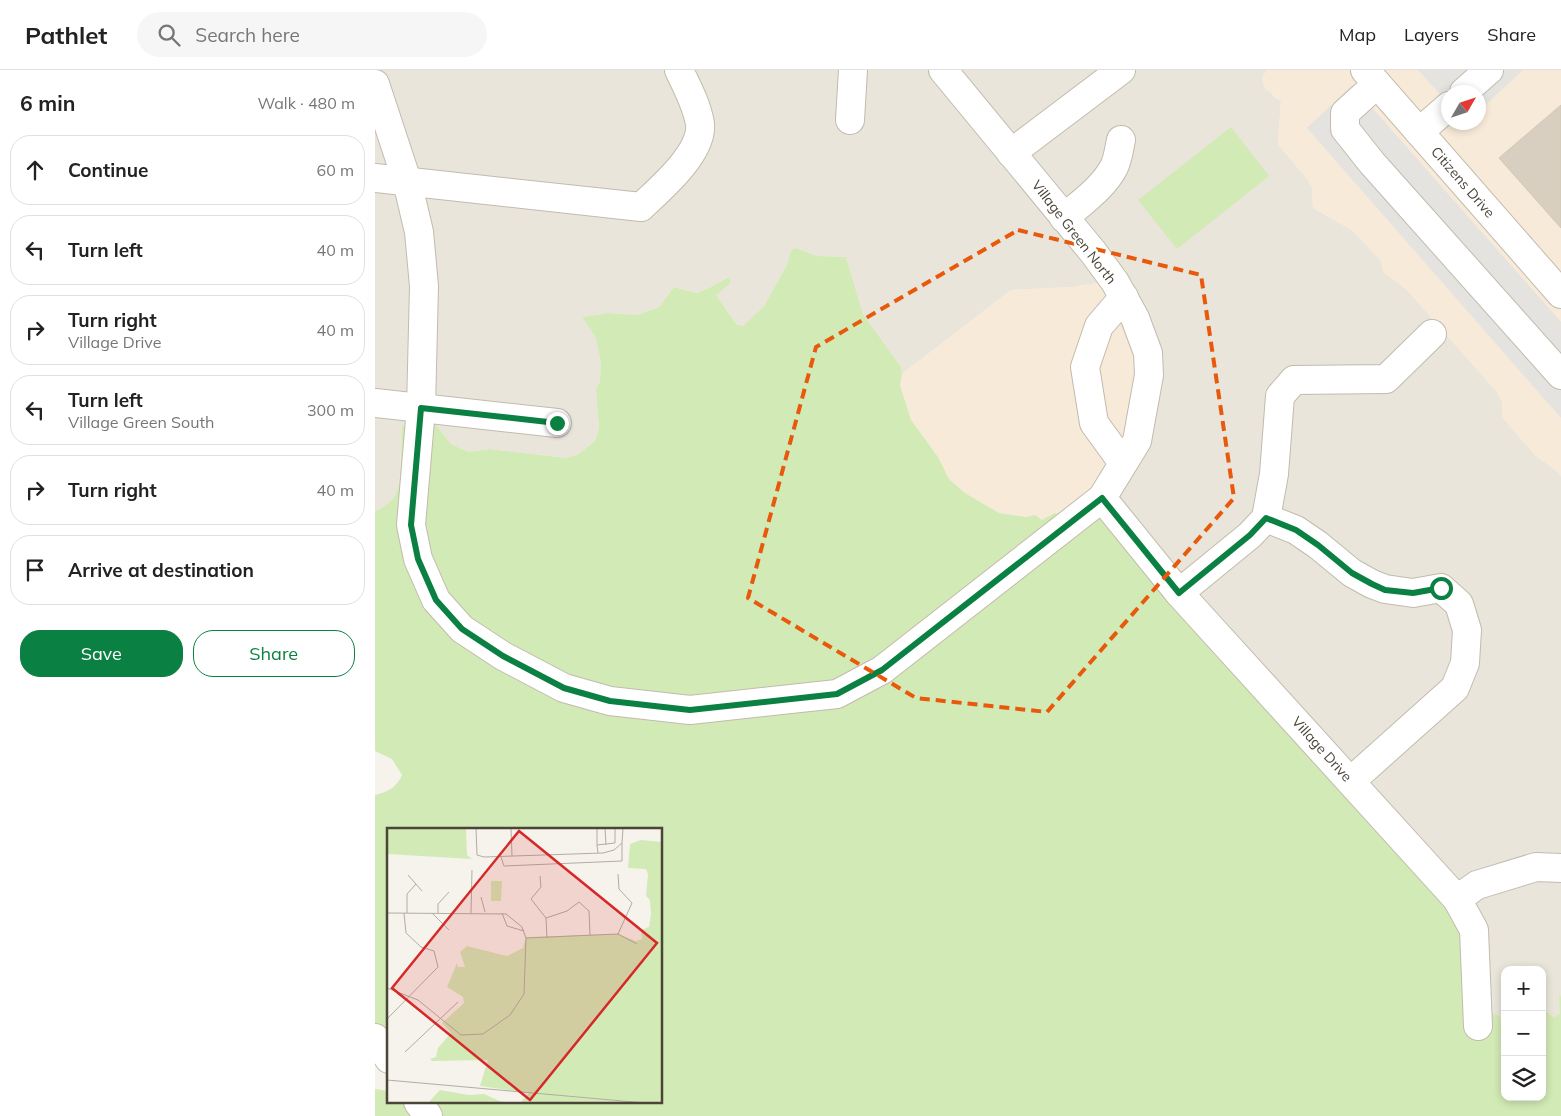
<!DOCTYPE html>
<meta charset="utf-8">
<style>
:root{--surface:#fff;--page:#f6f6f6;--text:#222;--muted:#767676;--line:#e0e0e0;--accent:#0b8043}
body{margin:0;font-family:Mulish,sans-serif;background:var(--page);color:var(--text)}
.controls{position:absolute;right:15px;bottom:15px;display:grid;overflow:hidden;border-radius:10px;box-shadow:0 2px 8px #0003}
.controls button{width:45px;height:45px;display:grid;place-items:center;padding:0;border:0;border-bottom:1px solid var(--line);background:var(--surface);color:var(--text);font:25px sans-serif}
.compass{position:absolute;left:1066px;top:15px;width:45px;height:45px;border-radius:50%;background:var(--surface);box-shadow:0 2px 8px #0003;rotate:51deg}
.stop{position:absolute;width:15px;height:15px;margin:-11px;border:4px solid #0b8043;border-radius:50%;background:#fff}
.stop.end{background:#0b8043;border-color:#fff;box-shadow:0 1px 5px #0008}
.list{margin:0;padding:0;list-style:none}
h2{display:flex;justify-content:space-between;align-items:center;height:65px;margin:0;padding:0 20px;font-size:21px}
h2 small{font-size:16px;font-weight:400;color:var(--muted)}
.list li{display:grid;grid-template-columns:32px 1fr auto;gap:15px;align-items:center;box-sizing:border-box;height:70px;margin:0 10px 10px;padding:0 10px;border:1px solid var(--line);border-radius:20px}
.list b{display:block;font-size:19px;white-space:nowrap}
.list p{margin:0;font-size:16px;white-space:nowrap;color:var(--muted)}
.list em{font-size:16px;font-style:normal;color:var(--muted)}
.actions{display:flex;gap:10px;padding:15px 20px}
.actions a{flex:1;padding:11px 0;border:1px solid var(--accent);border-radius:20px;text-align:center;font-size:18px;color:var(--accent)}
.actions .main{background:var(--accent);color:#fff}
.icon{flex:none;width:28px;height:28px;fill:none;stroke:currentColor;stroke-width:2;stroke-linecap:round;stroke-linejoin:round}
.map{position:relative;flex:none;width:1186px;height:1046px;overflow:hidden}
header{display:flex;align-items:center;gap:30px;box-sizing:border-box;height:70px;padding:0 25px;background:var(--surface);border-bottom:1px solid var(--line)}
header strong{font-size:24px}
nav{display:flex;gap:28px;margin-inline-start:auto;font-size:18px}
.search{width:350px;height:45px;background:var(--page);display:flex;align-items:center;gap:12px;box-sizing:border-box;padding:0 18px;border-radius:28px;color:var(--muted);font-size:19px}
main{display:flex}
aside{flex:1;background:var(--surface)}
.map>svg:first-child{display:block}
.residential{fill:#eae5da}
.commercial{fill:#f7ead8;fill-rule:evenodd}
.green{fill:#d2eab5}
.parking{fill:#e5e3e0}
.building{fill:#d8cfc1;stroke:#d3c7b4}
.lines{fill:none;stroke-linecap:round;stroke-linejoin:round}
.minor-casing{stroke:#c2bbae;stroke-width:30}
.minor{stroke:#fff;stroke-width:28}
.route{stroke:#0b8043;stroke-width:6}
.marked{fill:none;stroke:#e8590c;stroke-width:4;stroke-dasharray:10 6;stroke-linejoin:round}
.labels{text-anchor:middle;stroke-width:5;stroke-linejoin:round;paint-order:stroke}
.street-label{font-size:14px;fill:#4b4439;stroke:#fff}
.inset-road{fill:none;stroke:#b2ada4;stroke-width:1}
.view{fill:#d62828;fill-opacity:0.15;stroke:#d62828;stroke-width:2.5}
.inset-edge{fill:none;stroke:#4b4439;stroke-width:2.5}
</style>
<header>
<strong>Pathlet</strong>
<div class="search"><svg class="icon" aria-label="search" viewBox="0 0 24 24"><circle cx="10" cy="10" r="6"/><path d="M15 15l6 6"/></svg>Search here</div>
<nav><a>Map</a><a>Layers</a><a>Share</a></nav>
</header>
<main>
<aside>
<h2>6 min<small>Walk · 480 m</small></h2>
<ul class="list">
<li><svg class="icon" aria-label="ahead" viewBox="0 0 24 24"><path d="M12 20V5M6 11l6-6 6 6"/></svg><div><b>Continue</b></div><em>60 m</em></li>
<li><svg class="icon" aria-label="left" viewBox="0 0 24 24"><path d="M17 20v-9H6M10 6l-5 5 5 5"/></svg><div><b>Turn left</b></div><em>40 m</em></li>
<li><svg class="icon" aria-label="right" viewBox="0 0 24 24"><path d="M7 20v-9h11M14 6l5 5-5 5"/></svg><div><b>Turn right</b><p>Village Drive</p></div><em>40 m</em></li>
<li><svg class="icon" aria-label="left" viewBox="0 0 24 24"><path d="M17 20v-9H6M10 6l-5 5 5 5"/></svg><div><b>Turn left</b><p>Village Green South</p></div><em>300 m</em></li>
<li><svg class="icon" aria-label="right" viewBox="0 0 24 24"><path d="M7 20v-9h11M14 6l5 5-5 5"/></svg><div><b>Turn right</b></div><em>40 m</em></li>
<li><svg class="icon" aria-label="arrive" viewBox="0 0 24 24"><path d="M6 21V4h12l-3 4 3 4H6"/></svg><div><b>Arrive at destination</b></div></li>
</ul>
<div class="actions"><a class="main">Save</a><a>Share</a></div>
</aside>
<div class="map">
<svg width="1186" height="1046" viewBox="0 0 1186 1046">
<rect width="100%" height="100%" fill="#f6f3ec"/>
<polygon class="residential" points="0,0 892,0 887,8 898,26 906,31 903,74 933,110 937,118 938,138 977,160 1006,191 1009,202 1032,220 1122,322 1127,332 1127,347 1160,385 1184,403 1186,406 1186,926 1184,926 1186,944 1179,947 1167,939 1167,900 1130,900 1130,949 1116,942 729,426 741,210 698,217 636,220 527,304 526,297 488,244 471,187 442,186 421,178 416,180 412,195 389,236 368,256 363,256 341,225 356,213 354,207 334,218 321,223 299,217 284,237 262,245 233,243 207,247 221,268 226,293 225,311 221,320 224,360 220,371 202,385 191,388 114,379 93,382 76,374 61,355 27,356 25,403 22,424 10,437 0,441"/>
<g class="commercial">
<path d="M892 0H1186V406L1184 403 1160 385 1127 347V332L1122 322 1032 220 1008 202 1006 191 977 160 938 138 937 118 933 110 903 74 906 31 889 18 887 8ZM1074 22H1104V52H1074Z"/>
<polygon points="741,210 760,243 763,367 693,452 667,451 660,445 651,447 624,443 590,423 574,409 563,387 536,350 525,315 527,304 636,220 698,217"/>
</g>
<g class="green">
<polygon points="856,57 894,106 802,179 763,130"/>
<path d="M421 178 442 186 471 187 488 244 526 297 527 304 525 315 536 350 563 387 574 409 590 423 624 443 651 447 660 445 667 450 680 443 693 452 727 427 1082 834 1116 942 1130 949V1027H1167V939L1179 947 1185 944 1184 925 1186 926V1046H0V1019L14 1021V1032H286V760H14V983L0 965V725C13 722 22 717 27 705L17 689 0 681V441C8 438 17 432 21 424 27 413 26 370 27 356L45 353 61 355 76 374 93 382 114 379 191 388 202 385 220 371 224 359 221 320 225 311 226 293 221 268 207 247 233 243 262 245 284 237 299 217 321 223 334 218 354 207 356 213 341 225 362 255 368 256 389 236 412 195 416 180Z"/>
</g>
<g class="parking">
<polygon points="1043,0 1148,0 1104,41 1104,22 1074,22 1073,33"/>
<polygon points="977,15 1186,252 1186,348 932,58"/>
</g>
<polygon class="building" points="1186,35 1186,158 1124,88"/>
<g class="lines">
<g class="minor-casing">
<g id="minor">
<polyline points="990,0 1186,224"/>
<polyline points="0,14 32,111 44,162 49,216 46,338 36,455 43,489 61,530 87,559 128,586 189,618 235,631 315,640 462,624 507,600 727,428 762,371 774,305 773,283 760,248 740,212 718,182 568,0"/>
<polyline points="1002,14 970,43 970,59 997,93 1186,305"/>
<polyline points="1089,22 1114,0"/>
<polyline points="475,50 478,0"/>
<polyline points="1044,62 1074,36"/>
<polyline points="636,83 746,0"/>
<path d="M0 108 266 137C285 119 328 83 325 54 322 35 312 17 304 0"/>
<path d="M689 148C707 132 728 118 739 97 743 89 744 79 746 70"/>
<polyline points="0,333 182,353"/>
<polyline points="748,393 719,353 710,297 724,256 749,227"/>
<polyline points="727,428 804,523 1082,829 1099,860 1103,956"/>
<polyline points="891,448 921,460 943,475 977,503 997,514 1010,519 1038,523 1066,518 1084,534 1092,560 1090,593 1080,618 976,711"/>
<polyline points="804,523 875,465 891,448 899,404 905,326 919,310 1011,309 1057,264"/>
<polyline points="1082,829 1102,815 1161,797 1186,798"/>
<polyline points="0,968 14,989"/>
<polyline points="43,1032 53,1046"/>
</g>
</g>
<use href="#minor" class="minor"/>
</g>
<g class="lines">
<polyline class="route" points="182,353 46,338 36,455 43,489 61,530 87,559 128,586 189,618 235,631 315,640 462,624 507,600 727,428 804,523 875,465 891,448 921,460 943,475 977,503 997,514 1010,520 1038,523 1066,518"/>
</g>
<path class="marked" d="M643 160 826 205 859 428 672 642 541 628 373 528 441 277Z"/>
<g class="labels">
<g class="street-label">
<text transform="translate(1088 112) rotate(49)" y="5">Citizens Drive</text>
<text transform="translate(699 162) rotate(52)" y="5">Village Green North</text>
<text transform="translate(947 679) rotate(48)" y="5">Village Drive</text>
</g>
</g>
<g transform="translate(12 758)">
<rect width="275" height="275" fill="#f6f3ec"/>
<path d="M0 0H79L80 27 85 31 0 26ZM254 12 275 14V275H133L142 265 93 258 101 232 45 233 43 231 49 229 51 220 64 205 55 195 77 175 76 169 60 159 70 135 71 139H78L73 124 80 118 120 128 136 120 139 109 231 106 249 113 255 111 254 102 262 99 264 86 263 72 259 68 261 46 259 41 241 40 243 16ZM104 53H115L114 73H104ZM53 262 82 267 97 266 117 275H41Z" fill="#d2eab5"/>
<path class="inset-road" d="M89 0 90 27 97 29 216 25 227 22 235 15 236 0M124 0 125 28M210 0V17M218 0 219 17M211 25 210 17 228 15V0M114 29 117 38 235 33V15M21 47 35 63M153 48 154 59 144 71 159 90 160 110M94 69 98 84M0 85 119 86 135 99 139 110 137 166 123 187 96 206 74 207 31 172 0 160M20 85V66L29 56M45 85 62 102M51 85V76L62 64M84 85 85 42M115 85 120 98 137 103M159 90 180 83 192 74 202 83 203 107M231 106 245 75 232 61 231 46M139 110 231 106 250 116M0 191 51 139 47 123 34 119 19 105 17 85M18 224 71 174M0 252 258 275"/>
<path class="view" d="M132 3 270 115 143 272 5 160Z"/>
<rect width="275" height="275" class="inset-edge"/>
</g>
</svg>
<div class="controls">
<button>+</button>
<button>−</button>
<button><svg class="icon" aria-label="layers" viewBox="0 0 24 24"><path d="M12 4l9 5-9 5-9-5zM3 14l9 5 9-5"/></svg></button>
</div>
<svg class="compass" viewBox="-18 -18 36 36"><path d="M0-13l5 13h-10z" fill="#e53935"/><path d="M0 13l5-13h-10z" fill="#767676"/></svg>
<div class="stop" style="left:1066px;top:518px"></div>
<div class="stop end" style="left:182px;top:353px"></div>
</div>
</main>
